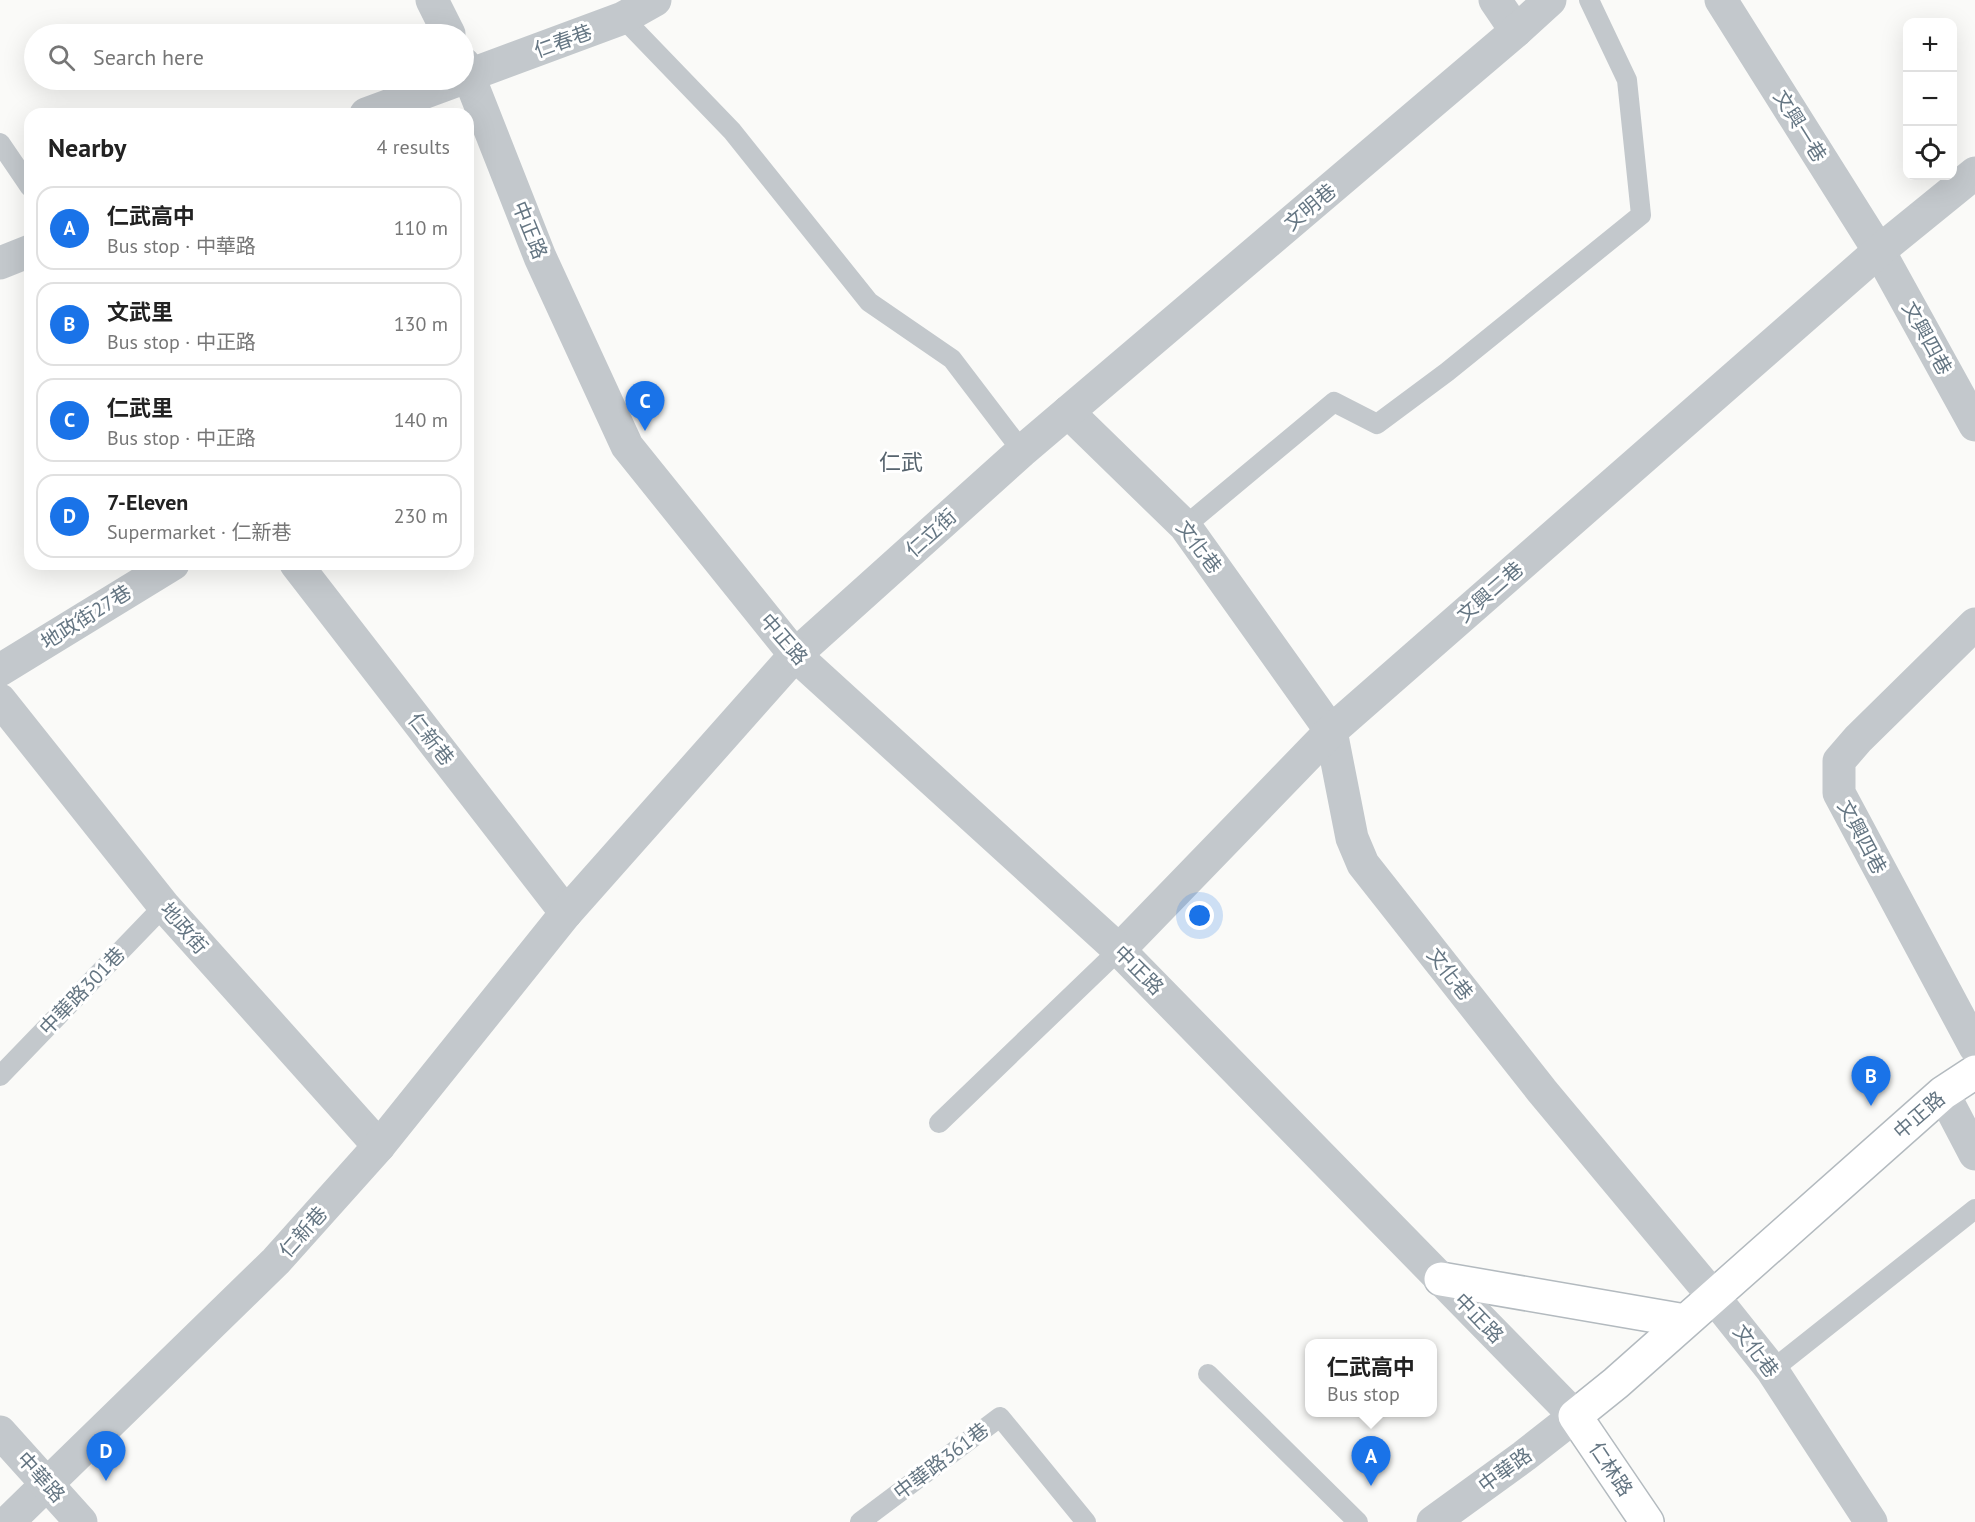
<!DOCTYPE html>
<meta charset="utf-8">
<style>
:root{--surface:#fff;--page:#f2f2f2;--text:#222;--muted:#767676;--line:#e0e0e0;--accent:#1a73e8}
body{margin:0;font-family:"PT Sans","Noto Sans TC",sans-serif;background:var(--page);color:var(--text)}
.controls{position:absolute;right:18px;top:18px;display:grid;overflow:hidden;border-radius:12px;box-shadow:0 6px 24px #0002}
.controls button{width:54px;height:54px;display:grid;place-items:center;padding:0;border:0;border-bottom:2px solid var(--line);background:var(--surface);color:var(--text);font:30px sans-serif}
.you{position:absolute;left:1200px;top:916px;width:21px;height:21px;margin:-15px;border:4px solid #fff;border-radius:50%;background:#1a73e8;box-shadow:0 0 0 9px #1a73e833}
.badge{display:grid;place-items:center;width:39px;height:39px;border-radius:50%;background:var(--accent);color:#fff;font-size:20px;font-weight:700}
.pin{position:absolute;translate:-50% -50px;filter:drop-shadow(0 2px 3px #0008)}
.pin::after{content:'';position:absolute;top:32px;width:21px;height:18px;background:inherit;clip-path:polygon(0 0,100% 0,50% 100%)}
.popup{position:absolute;left:1305px;top:1339px;width:132px;height:78px;box-sizing:border-box;display:grid;place-content:center;border-radius:12px;background:var(--surface);filter:drop-shadow(0 2px 4px #0005);font-size:20px;white-space:nowrap;color:var(--muted)}
.popup b{font-size:22px;color:var(--text)}
.popup::after{content:'';position:absolute;left:50%;top:100%;margin-left:-12px;border:12px solid transparent;border-top-color:var(--surface)}
.list{margin:0;padding:0;list-style:none}
h2{display:flex;justify-content:space-between;align-items:center;height:78px;margin:0;padding:0 24px;font-size:26px}
h2 small{font-size:20px;font-weight:400;color:var(--muted)}
.list li{display:grid;grid-template-columns:39px 1fr auto;gap:18px;align-items:center;box-sizing:border-box;height:84px;margin:0 12px 12px;padding:0 12px;border:2px solid var(--line);border-radius:18px}
.list b{display:block;font-size:22px;white-space:nowrap}
.list p{margin:0;font-size:20px;white-space:nowrap;color:var(--muted)}
.list em{font-size:20px;font-style:normal;color:var(--muted)}
.icon{flex:none;width:33px;height:33px;fill:none;stroke:currentColor;stroke-width:2;stroke-linecap:round;stroke-linejoin:round}
.map{position:relative;flex:none;width:1975px;height:1522px;overflow:hidden}
.search{position:absolute;background:var(--surface);box-shadow:0 6px 24px #0002;left:24px;top:24px;width:450px;height:66px;display:flex;align-items:center;gap:15px;box-sizing:border-box;padding:0 21px;border-radius:33px;color:var(--muted);font-size:22px}
.panel{position:absolute;background:var(--surface);box-shadow:0 6px 24px #0002;left:24px;top:108px;width:450px;height:462px;border-radius:18px}
.map>svg:first-child{display:block}
.lines{fill:none;stroke-linecap:round;stroke-linejoin:round}
.secondary-casing{stroke:#b3babf;stroke-width:36}
.service{stroke:#c3c8cc;stroke-width:20}
.minor{stroke:#c3c8cc;stroke-width:33}
.tertiary{stroke:#c3c8cc;stroke-width:33}
.secondary{stroke:#fff;stroke-width:33}
.labels{text-anchor:middle;stroke-width:6;stroke-linejoin:round;paint-order:stroke}
.street-label{font-size:20px;fill:#657683;stroke:#fff}
.quarter-label{font-size:22px;fill:#57646e;stroke:#fff}
</style>
<div class="map">
<svg width="1975" height="1522" viewBox="0 0 1975 1522">
<rect width="100%" height="100%" fill="#fafaf8"/>
<g class="lines">
<g class="secondary-casing">
<g id="secondary">
<polyline points="1441,1279 1685,1321"/>
<polyline points="1647,1522 1575,1416 1616,1383 1943,1093 1975,1072"/>
</g>
</g>
<g class="service">
<polyline points="623,18 732,131 869,302 952,359 1022,451"/>
<polyline points="0,143 30,187"/>
<polyline points="1185,526 1334,402 1377,424 1447,372 1641,215 1627,80 1589,0"/>
<polyline points="0,1076 164,906"/>
<polyline points="939,1123 1119,950"/>
<polyline points="1772,1370 1975,1209"/>
<polyline points="1208,1374 1358,1522"/>
<polyline points="860,1522 1000,1417 1086,1522"/>
</g>
<g class="minor">
<polyline points="1495,0 1516,31"/>
<polyline points="1721,0 1879,251 1975,425"/>
<polyline points="464,77 623,18 655,0"/>
<polyline points="366,114 458,80"/>
<polyline points="0,263 30,251"/>
<polyline points="1068,412 1185,526 1331,731 1352,838 1363,864 1542,1091 1713,1296 1772,1370 1871,1522"/>
<polyline points="296,564 566,913"/>
<polyline points="1975,624 1858,739 1839,761 1839,793 1975,1047"/>
<polyline points="0,670 173,564"/>
<polyline points="0,700 164,906 379,1146"/>
<polyline points="1119,950 1331,731 1879,251 1975,173"/>
<polyline points="1943,1093 1975,1154"/>
<polyline points="8,1522 276,1261 379,1146 566,913 795,655 1022,451 1516,31 1550,0"/>
</g>
<g class="tertiary">
<polyline points="432,0 449,34"/>
<polyline points="464,64 540,257 627,446 795,655 1119,950 1575,1416 1524,1456 1433,1522"/>
<polyline points="0,1432 81,1522"/>
</g>
<use href="#secondary" class="secondary"/>
</g>
<g class="labels">
<g class="street-label">
<text transform="translate(563 41) rotate(-20)" y="7">仁春巷</text>
<text transform="translate(1800 126) rotate(58)" y="7">文興一巷</text>
<text transform="translate(1310 207) rotate(-40)" y="7">文明巷</text>
<text transform="translate(530 230) rotate(68)" y="7">中正路</text>
<text transform="translate(1927 338) rotate(61)" y="7">文興四巷</text>
<text transform="translate(931 533) rotate(-42)" y="7">仁立街</text>
<text transform="translate(1199 547) rotate(53)" y="7">文化巷</text>
<text transform="translate(1490 592) rotate(-41)" y="7">文興二巷</text>
<text transform="translate(86 617) rotate(-32)" y="7">地政街27巷</text>
<text transform="translate(784 639) rotate(49)" y="7">中正路</text>
<text transform="translate(431 739) rotate(52)" y="7">仁新巷</text>
<text transform="translate(1862 837) rotate(62)" y="7">文興四巷</text>
<text transform="translate(184 928) rotate(49)" y="7">地政街</text>
<text transform="translate(1139 970) rotate(45)" y="7">中正路</text>
<text transform="translate(1450 974) rotate(52)" y="7">文化巷</text>
<text transform="translate(82 991) rotate(-46)" y="7">中華路301巷</text>
<text transform="translate(1919 1115) rotate(-41)" y="7">中正路</text>
<text transform="translate(303 1232) rotate(-48)" y="7">仁新巷</text>
<text transform="translate(1479 1318) rotate(46)" y="7">中正路</text>
<text transform="translate(1756 1351) rotate(53)" y="7">文化巷</text>
<text transform="translate(941 1461) rotate(-37)" y="7">中華路361巷</text>
<text transform="translate(1611 1469) rotate(56)" y="7">仁林路</text>
<text transform="translate(1505 1470) rotate(-36)" y="7">中華路</text>
<text transform="translate(41 1477) rotate(48)" y="7">中華路</text>
</g>
<g class="quarter-label">
<text x="901" y="470">仁武</text>
</g>
</g>
</svg>
<div class="controls">
<button>+</button>
<button>−</button>
<button><svg class="icon" aria-label="locate" viewBox="0 0 24 24"><circle cx="12" cy="12" r="6"/><path d="M12 2v4M12 18v4M2 12h4M18 12h4"/></svg></button>
</div>
<div class="you"></div>
<div class="pin badge" style="left:1371px;top:1486px">A</div>
<div class="popup"><b>仁武高中</b>Bus stop</div>
<div class="pin badge" style="left:1871px;top:1106px">B</div>
<div class="pin badge" style="left:645px;top:431px">C</div>
<div class="pin badge" style="left:106px;top:1481px">D</div>
<div class="search"><svg class="icon" aria-label="search" viewBox="0 0 24 24"><circle cx="10" cy="10" r="6"/><path d="M15 15l6 6"/></svg>Search here</div>
<section class="panel">
<h2>Nearby<small>4 results</small></h2>
<ul class="list">
<li><span class="badge">A</span><div><b>仁武高中</b><p>Bus stop · 中華路</p></div><em>110 m</em></li>
<li><span class="badge">B</span><div><b>文武里</b><p>Bus stop · 中正路</p></div><em>130 m</em></li>
<li><span class="badge">C</span><div><b>仁武里</b><p>Bus stop · 中正路</p></div><em>140 m</em></li>
<li><span class="badge">D</span><div><b>7-Eleven</b><p>Supermarket · 仁新巷</p></div><em>230 m</em></li>
</ul>
</section>
</div>
